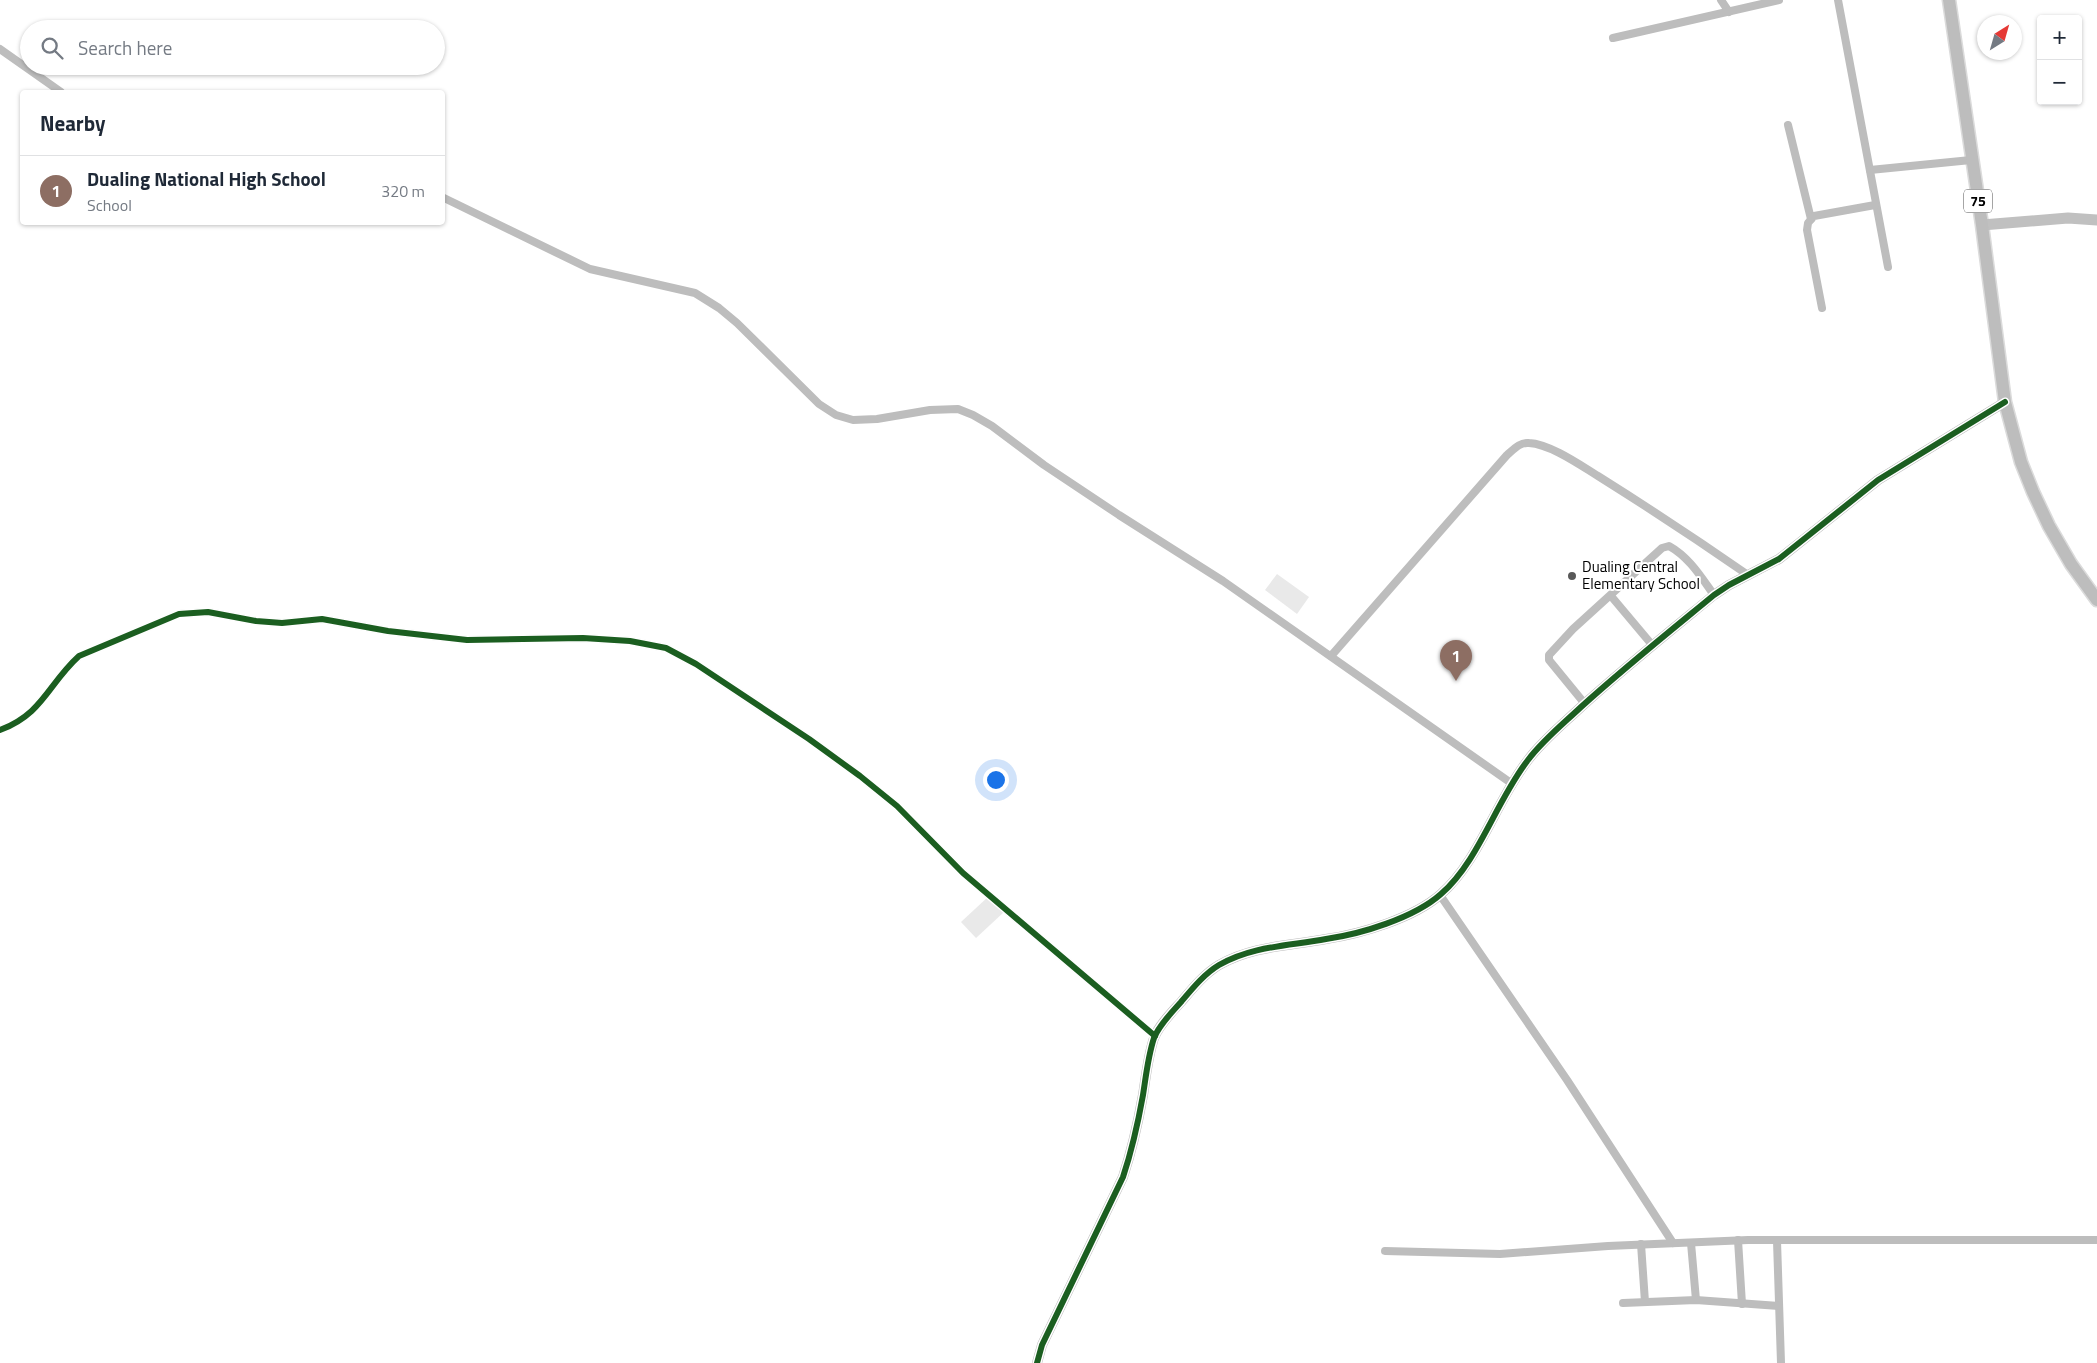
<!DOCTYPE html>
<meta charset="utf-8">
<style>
:root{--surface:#fff;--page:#f6f6f7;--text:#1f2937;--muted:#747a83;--line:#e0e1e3;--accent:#1a73e8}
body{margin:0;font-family:"Titillium Web",sans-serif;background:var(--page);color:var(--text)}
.controls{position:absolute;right:15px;top:15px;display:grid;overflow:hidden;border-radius:5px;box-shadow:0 1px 4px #0004}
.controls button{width:45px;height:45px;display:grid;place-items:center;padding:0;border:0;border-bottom:1px solid var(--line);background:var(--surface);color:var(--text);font:25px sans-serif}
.compass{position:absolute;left:1977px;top:15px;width:45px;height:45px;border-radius:50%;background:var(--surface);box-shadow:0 1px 4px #0004;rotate:37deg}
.you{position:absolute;left:995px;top:779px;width:18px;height:18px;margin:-12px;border:4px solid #fff;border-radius:50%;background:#1a73e8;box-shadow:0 0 0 8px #1a73e833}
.badge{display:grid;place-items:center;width:32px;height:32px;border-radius:50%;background:var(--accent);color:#fff;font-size:16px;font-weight:700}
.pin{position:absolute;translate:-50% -41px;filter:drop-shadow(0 1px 2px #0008)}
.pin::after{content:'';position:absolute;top:26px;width:18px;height:15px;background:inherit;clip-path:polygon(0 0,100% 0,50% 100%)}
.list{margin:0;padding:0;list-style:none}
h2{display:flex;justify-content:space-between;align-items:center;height:65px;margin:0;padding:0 20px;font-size:21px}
h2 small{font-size:16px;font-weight:400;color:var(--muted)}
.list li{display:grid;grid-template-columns:32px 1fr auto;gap:15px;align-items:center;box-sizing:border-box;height:70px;padding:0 20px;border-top:1px solid var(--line)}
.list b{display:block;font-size:19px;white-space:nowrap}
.list p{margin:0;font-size:16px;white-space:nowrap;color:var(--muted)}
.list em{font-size:16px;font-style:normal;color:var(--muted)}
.icon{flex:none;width:28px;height:28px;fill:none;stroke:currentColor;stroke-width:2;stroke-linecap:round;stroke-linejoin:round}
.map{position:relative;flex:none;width:2097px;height:1363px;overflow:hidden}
.search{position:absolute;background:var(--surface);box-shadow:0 1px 4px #0004;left:20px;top:20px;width:425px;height:55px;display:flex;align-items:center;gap:12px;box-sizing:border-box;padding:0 18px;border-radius:28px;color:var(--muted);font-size:19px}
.panel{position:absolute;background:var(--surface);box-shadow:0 1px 4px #0004;left:20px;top:90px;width:425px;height:135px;border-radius:5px}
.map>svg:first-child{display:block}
.green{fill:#e9e9e9}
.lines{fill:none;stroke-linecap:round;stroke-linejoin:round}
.trunk-casing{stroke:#dbdbdb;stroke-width:15}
.minor{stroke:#bdbdbd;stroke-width:8}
.tertiary{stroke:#bdbdbd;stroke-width:10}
.secondary{stroke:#c0c0c0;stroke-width:11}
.trunk{stroke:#bdbdbd;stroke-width:12}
.cycleway-casing{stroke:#fff;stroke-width:9}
.cycleway{stroke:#1b5e20;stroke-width:6}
.poi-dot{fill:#595959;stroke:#fff;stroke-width:2}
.labels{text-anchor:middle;stroke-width:4;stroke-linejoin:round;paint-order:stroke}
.shield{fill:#fff;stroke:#4c4c4c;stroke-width:1}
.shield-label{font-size:14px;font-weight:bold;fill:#000}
.poi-label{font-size:15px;fill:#000;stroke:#fff;text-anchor:start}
</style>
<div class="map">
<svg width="2097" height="1363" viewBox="0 0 2097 1363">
<rect width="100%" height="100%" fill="#fff"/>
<g class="green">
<polygon points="1277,574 1309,597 1297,614 1265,590"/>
<polygon points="989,896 1004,912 976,938 961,922"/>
</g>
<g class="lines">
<g class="trunk-casing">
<polyline id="trunk" points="1949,0 1982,225 2005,402 2021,462 2033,492 2049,526 2071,564 2097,600"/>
</g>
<g class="minor">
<polyline points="1721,0 1729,12"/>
<polyline points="1838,0 1888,267"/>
<polyline points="1613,38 1779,0"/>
<polyline points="0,49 61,92"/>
<polyline points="1788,125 1811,219"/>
<polyline points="1870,170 1971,160"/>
<polyline points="442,197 590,269 695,293 719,308 737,323 819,404 836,415 853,420 877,419 930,410 958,409 973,415 992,426 1044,465 1119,515 1223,581 1511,783"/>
<polyline points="1822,308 1807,230 1808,223 1814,216 1875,205"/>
<polyline points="1611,596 1653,646"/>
<path d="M1331 656 1507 455C1514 449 1520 442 1529 443 1550 444 1580 465 1598 476 1649 508 1699 541 1748 575"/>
<path d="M1585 704 1549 660V655L1573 629 1662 548 1669 546C1689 557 1701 577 1714 595"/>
<path d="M0 730C43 714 48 684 79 656L179 614 208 612 256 621 282 623 322 619 388 631 467 640 583 638 630 641 666 648 696 664 809 739 860 776 897 806 963 873 1155 1036"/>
<polyline points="1440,895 1567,1080 1673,1243"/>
<polyline points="1738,1240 1742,1304"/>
<polyline points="1777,1241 1781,1363"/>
<polyline points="1691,1243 1696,1300"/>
<polyline points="1641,1244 1645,1302"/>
<polyline points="1385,1251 1500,1254 1608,1246 1748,1240 2097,1240"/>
<polyline points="1623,1303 1696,1300 1779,1306"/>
</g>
<path class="tertiary" d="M1037 1363 1042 1345 1123 1177C1132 1150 1138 1123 1143 1095 1146 1076 1148 1056 1154 1038 1159 1025 1172 1012 1181 1002 1192 989 1204 974 1219 965 1252 946 1288 946 1326 939 1361 934 1414 918 1441 894 1479 861 1496 801 1528 760 1543 740 1563 724 1581 707 1624 668 1669 632 1714 595L1729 585 1779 559 1878 480 2005 402"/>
<polyline class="secondary" points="1982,225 2068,218 2097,220"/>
<use href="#trunk" class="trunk"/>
<g class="cycleway-casing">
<g id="cycleway">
<path d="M0 730C43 714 48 684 79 656L179 614 208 612 256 621 282 623 322 619 388 631 467 640 583 638 630 641 666 648 696 664 809 739 860 776 897 806 963 873 1155 1036"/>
<path d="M1037 1363 1042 1345 1123 1177C1132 1150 1138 1123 1143 1095 1146 1076 1148 1056 1154 1038 1159 1025 1172 1012 1181 1002 1192 989 1204 974 1219 965 1252 946 1288 946 1326 939 1361 934 1414 918 1441 894 1479 861 1496 801 1528 760 1543 740 1563 724 1581 707 1624 668 1669 632 1714 595L1729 585 1779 559 1878 480 2005 402"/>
</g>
</g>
<use href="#cycleway" class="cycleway"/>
</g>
<circle class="poi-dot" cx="1572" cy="576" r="5"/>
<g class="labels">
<rect class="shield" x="1964" y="189.5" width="28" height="23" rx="4"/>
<g class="shield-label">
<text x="1978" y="206">75</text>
</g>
<g class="poi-label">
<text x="1582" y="572">Dualing Central<tspan x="1582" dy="17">Elementary School</tspan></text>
</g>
</g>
</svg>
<div class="controls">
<button>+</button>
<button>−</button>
</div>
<svg class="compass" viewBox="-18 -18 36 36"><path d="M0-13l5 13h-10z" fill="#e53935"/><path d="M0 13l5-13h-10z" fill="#747a83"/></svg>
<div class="you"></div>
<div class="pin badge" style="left:1456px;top:681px;background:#8d6e63">1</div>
<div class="search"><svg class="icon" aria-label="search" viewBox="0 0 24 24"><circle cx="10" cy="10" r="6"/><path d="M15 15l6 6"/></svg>Search here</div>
<section class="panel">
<h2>Nearby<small></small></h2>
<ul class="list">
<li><span class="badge" style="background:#8d6e63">1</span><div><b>Dualing National High School</b><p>School</p></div><em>320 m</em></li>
</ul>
</section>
</div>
